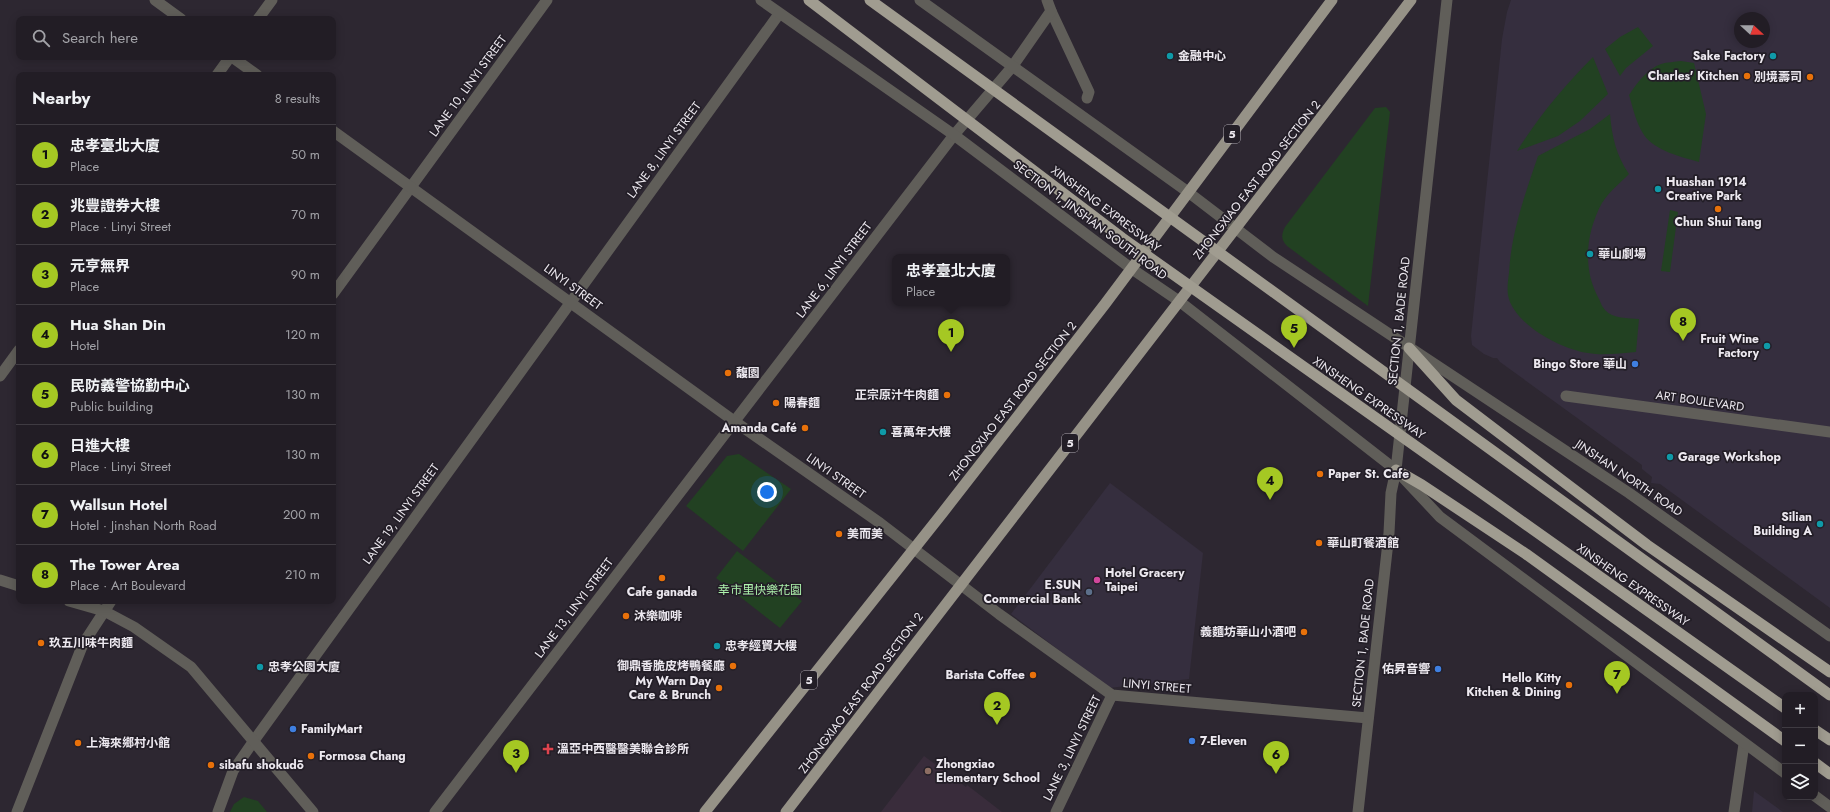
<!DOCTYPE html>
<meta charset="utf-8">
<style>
:root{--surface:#221d25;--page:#2e2a32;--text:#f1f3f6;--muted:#a2a2a7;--line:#3f3b42;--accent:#a5c823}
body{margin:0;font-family:Jost,"Noto Sans TC",sans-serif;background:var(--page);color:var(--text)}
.controls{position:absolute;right:12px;bottom:12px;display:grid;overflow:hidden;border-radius:8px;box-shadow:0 2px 10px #0003}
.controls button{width:36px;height:36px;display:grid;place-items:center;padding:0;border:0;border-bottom:1px solid var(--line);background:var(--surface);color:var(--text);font:20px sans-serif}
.compass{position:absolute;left:1734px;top:12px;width:36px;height:36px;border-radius:50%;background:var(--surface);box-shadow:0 2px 10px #0003;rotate:111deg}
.you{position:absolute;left:767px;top:492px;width:14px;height:14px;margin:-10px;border:3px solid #fff;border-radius:50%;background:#1a73e8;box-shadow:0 0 0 6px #1a73e833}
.badge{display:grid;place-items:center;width:26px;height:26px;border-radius:50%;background:var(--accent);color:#111;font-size:13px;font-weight:700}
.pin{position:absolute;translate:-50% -33px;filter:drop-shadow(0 1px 2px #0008)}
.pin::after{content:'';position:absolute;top:21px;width:14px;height:12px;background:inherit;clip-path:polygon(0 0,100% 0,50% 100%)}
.popup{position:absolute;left:892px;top:254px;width:118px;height:52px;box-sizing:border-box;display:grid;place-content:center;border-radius:8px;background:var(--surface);filter:drop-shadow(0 1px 3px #0005);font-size:13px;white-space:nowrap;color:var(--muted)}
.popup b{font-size:15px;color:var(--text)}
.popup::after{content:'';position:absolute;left:50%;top:100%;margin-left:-8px;border:8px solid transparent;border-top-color:var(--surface)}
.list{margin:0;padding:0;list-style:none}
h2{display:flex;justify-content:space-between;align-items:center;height:52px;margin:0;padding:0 16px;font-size:17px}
h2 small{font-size:13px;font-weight:400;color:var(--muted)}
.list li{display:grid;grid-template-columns:26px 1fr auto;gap:12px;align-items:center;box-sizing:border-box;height:60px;padding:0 16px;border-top:1px solid var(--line)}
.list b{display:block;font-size:15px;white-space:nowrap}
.list p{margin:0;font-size:13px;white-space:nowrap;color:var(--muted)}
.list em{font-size:13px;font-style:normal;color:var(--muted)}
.icon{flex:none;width:22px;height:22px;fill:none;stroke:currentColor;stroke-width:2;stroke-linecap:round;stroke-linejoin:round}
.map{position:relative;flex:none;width:1830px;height:812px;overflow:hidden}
.search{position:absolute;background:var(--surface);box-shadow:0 2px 10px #0003;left:16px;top:16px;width:320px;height:44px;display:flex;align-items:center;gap:10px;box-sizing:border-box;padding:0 14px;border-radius:8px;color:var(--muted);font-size:15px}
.panel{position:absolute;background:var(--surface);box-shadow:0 2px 10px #0003;left:16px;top:72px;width:320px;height:532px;border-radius:8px}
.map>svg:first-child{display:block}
.commercial{fill:#352e3e;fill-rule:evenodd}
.education{fill:#392c3b}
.green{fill:#224122}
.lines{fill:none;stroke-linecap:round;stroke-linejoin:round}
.service{stroke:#605e59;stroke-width:11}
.pedestrian{stroke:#605e59;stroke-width:11}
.minor{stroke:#605e59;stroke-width:11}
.tertiary{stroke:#605e59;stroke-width:11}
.primary{stroke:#969287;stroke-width:11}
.trunk{stroke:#a09c90;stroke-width:11}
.trunk-bridge{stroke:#a09c90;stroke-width:11}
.culture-dot{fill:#0f9aa8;stroke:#231e27;stroke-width:1.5}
.food-dot{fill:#e8710a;stroke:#231e27;stroke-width:1.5}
.shop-dot{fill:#3f7fe0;stroke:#231e27;stroke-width:1.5}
.hotel-dot{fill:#d1479c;stroke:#231e27;stroke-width:1.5}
.service-dot{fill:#5c6f8a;stroke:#231e27;stroke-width:1.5}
.health-dot{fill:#e0444e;stroke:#231e27;stroke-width:1.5}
.education-dot{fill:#8d6e63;stroke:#231e27;stroke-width:1.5}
.labels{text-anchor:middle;stroke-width:3.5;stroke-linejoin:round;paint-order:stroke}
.shield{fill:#231e27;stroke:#b0abb3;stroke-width:1}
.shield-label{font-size:11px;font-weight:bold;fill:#ece8ef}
.poi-label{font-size:12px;font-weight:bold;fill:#ece8ef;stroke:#231e27;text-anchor:start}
.street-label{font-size:12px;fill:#ece8ef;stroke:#231e27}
.park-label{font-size:12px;fill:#aef4ad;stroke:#231e27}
</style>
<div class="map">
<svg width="1830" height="812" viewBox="0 0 1830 812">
<rect width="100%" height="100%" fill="#2d2731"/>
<g class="commercial">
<path d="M1511 0H1830V608L1660 484 1651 483 1652 477 1642 469V465L1500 362 1497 358H1493L1484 354 1472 345 1471 336 1502 39 1507 12ZM1740 18H1764V42H1740Z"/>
<polygon points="1110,483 1203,553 1189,679 1109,688 1011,614"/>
<polygon points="1754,791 1783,812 1752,812"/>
</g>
<polygon class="education" points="924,756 966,787 967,785 1002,812 881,812"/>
<g class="green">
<polygon points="1638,27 1653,46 1626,68 1620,76 1605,49 1620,37"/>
<path d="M1593 57 1608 94 1580 121 1558 136 1517 151C1539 116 1564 86 1593 57Z"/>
<path d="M1681 61 1694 63 1706 114 1699 162C1682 157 1655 151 1644 135 1636 123 1633 108 1629 95 1637 83 1647 69 1661 64 1667 62 1675 62 1681 61Z"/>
<path d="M1386 107 1390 112 1368 306 1287 246C1281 240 1281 235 1285 227L1375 108Z"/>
<path d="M1610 114C1612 137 1616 155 1629 174 1620 183 1609 192 1602 203 1586 232 1582 269 1599 299 1601 303 1602 307 1605 310 1613 319 1628 318 1639 319L1636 352C1620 353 1604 356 1588 353 1561 349 1513 324 1508 295 1507 288 1508 280 1509 273 1511 233 1525 194 1538 156L1590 129Z"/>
<polygon points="1670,210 1678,212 1670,272 1661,271"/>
<polygon points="739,454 791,489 743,551 686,506 727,456"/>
<polygon points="737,551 802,601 780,628 716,578"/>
<polygon points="244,797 258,801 267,812 230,812 234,804"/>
</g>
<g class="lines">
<g class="service">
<polyline points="1051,11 1089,92 1087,98"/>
<polyline points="258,19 272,0"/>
<polyline points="217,75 230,57"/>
<polyline points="333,294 547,0"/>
<polyline points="0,376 19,350"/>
<polyline points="17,812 83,644 111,601"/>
<polyline points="218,812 233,771 253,742 779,14"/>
<polyline points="435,812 954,135"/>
<polyline points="1056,812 1112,695"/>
<polyline points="1734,812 1744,744"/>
</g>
<polyline class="pedestrian" points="1566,396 1830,432"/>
<g class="minor">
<polyline points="155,0 181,19"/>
<polyline points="232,57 257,75"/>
<polyline points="333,131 734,421 880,523 999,614 1112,695 1368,718"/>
<polyline points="954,135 1012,67 1051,11 1047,0"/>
<polyline points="0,580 19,586"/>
<polyline points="69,601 104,611 134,627 191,667 313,812"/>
</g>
<g class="tertiary">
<polyline points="761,0 954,135 1132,269 1179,301 1396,470 1440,517 1785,773"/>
<polyline points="920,0 1188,192 1273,257 1629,493 1830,636"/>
<polyline points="1815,796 1830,807"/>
<polyline points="1358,812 1389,533 1391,493 1396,470 1447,0"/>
</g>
<g class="primary">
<polyline points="705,812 944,511 1105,304 1332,0"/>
<path d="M786 812C993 541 1204 272 1411 0"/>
</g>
<g class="trunk">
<polyline points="1409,348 1456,400 1647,545 1830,672"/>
<polyline points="1396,470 1422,485 1526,554 1785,741"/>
<polyline points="1815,730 1830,740"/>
<polyline points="1815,763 1830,774"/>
</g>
<g class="trunk-bridge">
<polyline points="809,0 1122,238 1785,708"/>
<polyline points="870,0 1830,695"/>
</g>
</g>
<g class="culture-dot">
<circle cx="1170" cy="56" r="4"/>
<circle cx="1773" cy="56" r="4"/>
<circle cx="1658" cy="189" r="4"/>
<circle cx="1590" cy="254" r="4"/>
<circle cx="1767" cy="346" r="4"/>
<circle cx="883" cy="432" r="4"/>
<circle cx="1670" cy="457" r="4"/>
<circle cx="1820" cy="524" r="4"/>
<circle cx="717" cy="646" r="4"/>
<circle cx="260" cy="667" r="4"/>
</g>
<g class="food-dot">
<circle cx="1747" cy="76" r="4"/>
<circle cx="1810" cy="77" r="4"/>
<circle cx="1718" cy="209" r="4"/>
<circle cx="728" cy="373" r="4"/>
<circle cx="947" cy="395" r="4"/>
<circle cx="776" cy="403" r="4"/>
<circle cx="805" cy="428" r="4"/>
<circle cx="1320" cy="474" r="4"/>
<circle cx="839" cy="534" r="4"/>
<circle cx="1319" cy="543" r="4"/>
<circle cx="662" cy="578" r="4"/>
<circle cx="626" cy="616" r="4"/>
<circle cx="1304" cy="632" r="4"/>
<circle cx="41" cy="643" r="4"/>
<circle cx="733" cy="666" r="4"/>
<circle cx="1033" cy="675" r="4"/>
<circle cx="1569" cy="685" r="4"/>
<circle cx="719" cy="688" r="4"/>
<circle cx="78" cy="743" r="4"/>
<circle cx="311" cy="756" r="4"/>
<circle cx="211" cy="765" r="4"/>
</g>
<g class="shop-dot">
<circle cx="1635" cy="364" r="4"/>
<circle cx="1438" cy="669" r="4"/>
<circle cx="293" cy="729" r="4"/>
<circle cx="1192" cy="741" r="4"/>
</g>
<circle class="hotel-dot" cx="1097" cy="580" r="4"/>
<circle class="service-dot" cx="1089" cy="592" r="4"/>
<path class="health-dot" d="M546 743h4v4h4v4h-4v4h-4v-4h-4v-4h4z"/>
<circle class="education-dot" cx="928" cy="771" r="4"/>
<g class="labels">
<g class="shield">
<rect x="1224" y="125" width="16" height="18" rx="3"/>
<rect x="1062" y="434" width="16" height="18" rx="3"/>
<rect x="801" y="671" width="16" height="18" rx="3"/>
</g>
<g class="shield-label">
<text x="1232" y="138">5</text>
<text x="1070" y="447">5</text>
<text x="809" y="684">5</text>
</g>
<g class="poi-label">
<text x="1178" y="60">金融中心</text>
<text x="1765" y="60" text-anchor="end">Sake Factory</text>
<text x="1739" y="80" text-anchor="end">Charles' Kitchen</text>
<text x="1802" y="81" text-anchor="end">別境壽司</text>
<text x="1666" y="186">Huashan 1914<tspan x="1666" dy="14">Creative Park</tspan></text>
<text x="1718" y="226" text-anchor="middle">Chun Shui Tang</text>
<text x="1598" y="258">華山劇場</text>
<text x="1759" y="343" text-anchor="end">Fruit Wine<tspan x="1759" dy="14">Factory</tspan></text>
<text x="1627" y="368" text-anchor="end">Bingo Store 華山</text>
<text x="736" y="377">馥園</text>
<text x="939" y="399" text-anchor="end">正宗原汁牛肉麵</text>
<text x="784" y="407">陽春麵</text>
<text x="797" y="432" text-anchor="end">Amanda Café</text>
<text x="891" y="436">喜萬年大樓</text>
<text x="1678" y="461">Garage Workshop</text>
<text x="1328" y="478">Paper St. Cafe</text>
<text x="1812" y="521" text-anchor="end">Silian<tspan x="1812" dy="14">Building A</tspan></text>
<text x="847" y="538">美而美</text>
<text x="1327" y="547">華山町餐酒館</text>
<text x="1105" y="577">Hotel Gracery<tspan x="1105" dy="14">Taipei</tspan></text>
<text x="1081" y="589" text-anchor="end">E.SUN<tspan x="1081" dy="14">Commercial Bank</tspan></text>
<text x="662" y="596" text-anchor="middle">Cafe ganada</text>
<text x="634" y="620">沐樂咖啡</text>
<text x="1296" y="636" text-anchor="end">義麵坊華山小酒吧</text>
<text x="49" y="647">玖五川味牛肉麵</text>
<text x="725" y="650">忠孝經貿大樓</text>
<text x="725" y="670" text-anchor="end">御鼎香脆皮烤鴨餐廳</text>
<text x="268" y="671">忠孝公園大廈</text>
<text x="1430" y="673" text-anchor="end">佑昇音響</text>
<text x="1025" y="679" text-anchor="end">Barista Coffee</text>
<text x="1561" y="682" text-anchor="end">Hello Kitty<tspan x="1561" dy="14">Kitchen &amp; Dining</tspan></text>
<text x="711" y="685" text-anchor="end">My Warn Day<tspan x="711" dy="14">Care &amp; Brunch</tspan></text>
<text x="301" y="733">FamilyMart</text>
<text x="1200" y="745">7-Eleven</text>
<text x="86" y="747">上海來鄉村小館</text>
<text x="557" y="753">溫亞中西醫醫美聯合診所</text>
<text x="319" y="760">Formosa Chang</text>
<text x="936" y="768">Zhongxiao<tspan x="936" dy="14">Elementary School</tspan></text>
<text x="219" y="769">sibafu shokudō</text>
</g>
<g class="street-label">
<text transform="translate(468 86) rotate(-54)" y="4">LANE 10, LINYI STREET</text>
<text transform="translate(664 150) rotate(-54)" y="4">LANE 8, LINYI STREET</text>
<text transform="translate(1257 180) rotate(-52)" y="4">ZHONGXIAO EAST ROAD SECTION 2</text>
<text transform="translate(1106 209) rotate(37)" y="4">XINSHENG EXPRESSWAY</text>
<text transform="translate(1090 220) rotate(37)" y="4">SECTION 1, JINSHAN SOUTH ROAD</text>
<text transform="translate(834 270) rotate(-53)" y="4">LANE 6, LINYI STREET</text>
<text transform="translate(573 287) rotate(36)" y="4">LINYI STREET</text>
<text transform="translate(1399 321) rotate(-84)" y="4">SECTION 1, BADE ROAD</text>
<text transform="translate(1369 398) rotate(35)" y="4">XINSHENG EXPRESSWAY</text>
<text transform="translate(1013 401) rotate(-52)" y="4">ZHONGXIAO EAST ROAD SECTION 2</text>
<text transform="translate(1700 401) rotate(8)" y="4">ART BOULEVARD</text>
<text transform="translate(836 476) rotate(35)" y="4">LINYI STREET</text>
<text transform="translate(1629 478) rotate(34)" y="4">JINSHAN NORTH ROAD</text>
<text transform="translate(401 514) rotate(-54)" y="4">LANE 19, LINYI STREET</text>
<text transform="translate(1633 585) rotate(35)" y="4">XINSHENG EXPRESSWAY</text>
<text transform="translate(574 608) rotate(-53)" y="4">LANE 13, LINYI STREET</text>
<text transform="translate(1363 643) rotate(-84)" y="4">SECTION 1, BADE ROAD</text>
<text transform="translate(1157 686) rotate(5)" y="4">LINYI STREET</text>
<text transform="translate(861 693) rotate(-53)" y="4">ZHONGXIAO EAST ROAD SECTION 2</text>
<text transform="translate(1072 748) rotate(-64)" y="4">LANE 3, LINYI STREET</text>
</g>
<g class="park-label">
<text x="760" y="594">幸市里快樂花園</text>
</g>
</g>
</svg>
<div class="controls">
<button>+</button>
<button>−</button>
<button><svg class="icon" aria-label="layers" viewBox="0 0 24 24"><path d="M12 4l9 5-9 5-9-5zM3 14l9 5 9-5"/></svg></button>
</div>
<svg class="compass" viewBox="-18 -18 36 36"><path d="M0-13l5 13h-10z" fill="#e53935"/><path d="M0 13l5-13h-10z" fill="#a2a2a7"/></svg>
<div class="you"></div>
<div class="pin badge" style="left:951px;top:352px">1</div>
<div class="popup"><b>忠孝臺北大廈</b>Place</div>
<div class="pin badge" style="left:997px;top:725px">2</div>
<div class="pin badge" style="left:516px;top:773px">3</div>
<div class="pin badge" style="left:1270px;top:500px">4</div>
<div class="pin badge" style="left:1294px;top:348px">5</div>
<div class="pin badge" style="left:1276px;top:774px">6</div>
<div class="pin badge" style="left:1617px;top:694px">7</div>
<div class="pin badge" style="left:1683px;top:341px">8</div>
<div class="search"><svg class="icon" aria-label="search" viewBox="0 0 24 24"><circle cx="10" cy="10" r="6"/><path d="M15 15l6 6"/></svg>Search here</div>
<section class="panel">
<h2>Nearby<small>8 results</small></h2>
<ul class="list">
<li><span class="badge">1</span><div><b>忠孝臺北大廈</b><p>Place</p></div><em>50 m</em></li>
<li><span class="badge">2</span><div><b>兆豐證券大樓</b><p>Place · Linyi Street</p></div><em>70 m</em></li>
<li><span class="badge">3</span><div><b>元亨無界</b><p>Place</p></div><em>90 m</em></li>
<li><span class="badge">4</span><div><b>Hua Shan Din</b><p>Hotel</p></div><em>120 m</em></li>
<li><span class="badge">5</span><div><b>民防義警協勤中心</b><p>Public building</p></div><em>130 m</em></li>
<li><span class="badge">6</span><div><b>日進大樓</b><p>Place · Linyi Street</p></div><em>130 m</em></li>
<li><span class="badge">7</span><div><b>Wallsun Hotel</b><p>Hotel · Jinshan North Road</p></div><em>200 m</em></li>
<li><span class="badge">8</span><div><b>The Tower Area</b><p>Place · Art Boulevard</p></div><em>210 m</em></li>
</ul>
</section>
</div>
